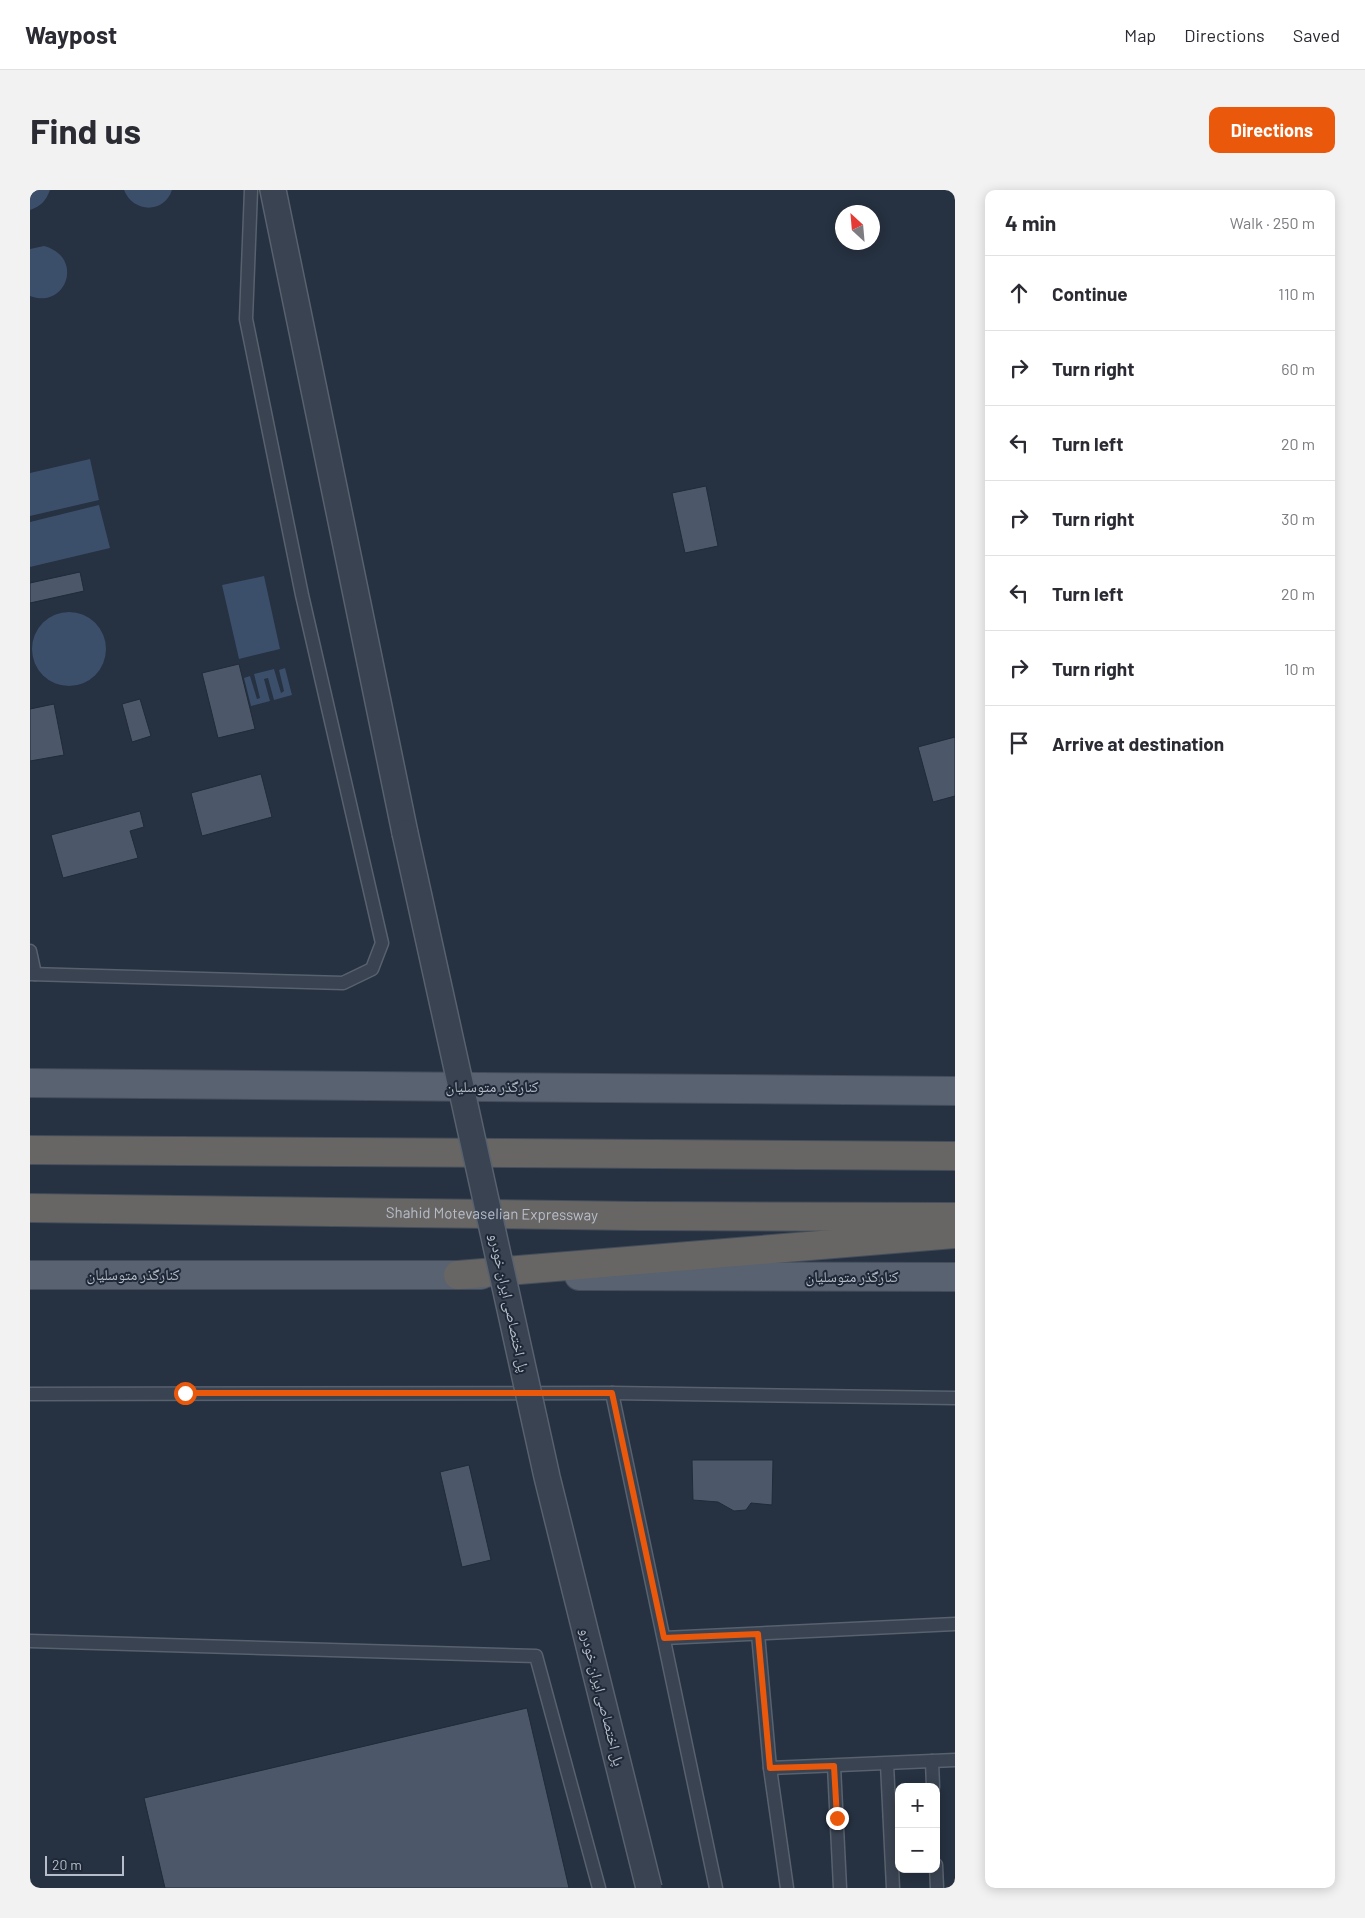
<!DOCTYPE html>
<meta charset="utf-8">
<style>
:root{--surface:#fff;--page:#f2f2f3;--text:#2b2b33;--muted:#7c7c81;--line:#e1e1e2;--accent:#ea580c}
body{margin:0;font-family:Barlow,"Noto Naskh Arabic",sans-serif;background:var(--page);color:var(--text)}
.controls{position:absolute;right:15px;bottom:15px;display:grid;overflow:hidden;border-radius:10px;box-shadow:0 2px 12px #0003}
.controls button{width:45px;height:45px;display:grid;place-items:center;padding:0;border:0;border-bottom:1px solid var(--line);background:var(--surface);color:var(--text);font:25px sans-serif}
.compass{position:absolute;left:805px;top:15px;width:45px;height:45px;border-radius:50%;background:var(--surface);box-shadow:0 2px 12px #0003;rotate:334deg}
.scale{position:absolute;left:15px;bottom:12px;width:79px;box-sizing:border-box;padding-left:5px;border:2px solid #b7becb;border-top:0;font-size:14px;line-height:18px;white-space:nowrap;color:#b7becb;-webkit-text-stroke:4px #1f2836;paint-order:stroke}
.stop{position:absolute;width:15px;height:15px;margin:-11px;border:4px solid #ea580c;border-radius:50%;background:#fff}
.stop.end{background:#ea580c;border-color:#fff;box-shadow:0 1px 5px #0008}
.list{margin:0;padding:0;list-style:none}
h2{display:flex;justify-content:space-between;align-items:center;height:65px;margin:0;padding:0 20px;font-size:21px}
h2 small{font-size:16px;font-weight:400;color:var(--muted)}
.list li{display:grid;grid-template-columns:32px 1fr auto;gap:15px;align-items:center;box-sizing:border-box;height:75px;padding:0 20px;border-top:1px solid var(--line)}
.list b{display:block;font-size:19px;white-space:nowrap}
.list em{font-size:16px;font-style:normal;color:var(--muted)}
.icon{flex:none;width:28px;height:28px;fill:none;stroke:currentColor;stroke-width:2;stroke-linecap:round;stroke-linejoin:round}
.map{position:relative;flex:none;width:925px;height:1698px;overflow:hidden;border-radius:10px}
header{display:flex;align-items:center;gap:30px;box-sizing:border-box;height:70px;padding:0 25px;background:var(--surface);border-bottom:1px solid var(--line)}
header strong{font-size:24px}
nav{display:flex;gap:28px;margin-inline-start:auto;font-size:18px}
.intro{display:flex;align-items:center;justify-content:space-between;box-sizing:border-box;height:120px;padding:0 30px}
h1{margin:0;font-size:35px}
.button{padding:12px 22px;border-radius:10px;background:var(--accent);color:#fff;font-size:18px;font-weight:700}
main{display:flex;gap:30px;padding:0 30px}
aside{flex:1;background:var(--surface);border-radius:10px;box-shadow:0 2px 12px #0003}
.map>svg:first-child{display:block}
.water{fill:#3b4e6a}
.building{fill:#4c586a;stroke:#212a38}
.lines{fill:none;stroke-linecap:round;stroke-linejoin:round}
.service-casing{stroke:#58616e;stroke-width:15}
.minor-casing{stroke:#58616e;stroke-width:28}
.primary-casing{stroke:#444c5a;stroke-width:30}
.trunk-casing{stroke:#454e5b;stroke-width:30}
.service{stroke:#3a4351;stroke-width:12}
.minor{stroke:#3a4351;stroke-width:25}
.primary{stroke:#586271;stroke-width:28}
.trunk{stroke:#686664;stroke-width:28}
.minor-bridge-casing{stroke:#58616e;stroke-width:28;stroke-linecap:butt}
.minor-bridge{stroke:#3a4351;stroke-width:25}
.route{stroke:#ea580c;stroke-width:6}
.labels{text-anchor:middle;stroke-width:4;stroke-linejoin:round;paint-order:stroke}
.street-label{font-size:15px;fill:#b7becb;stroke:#1f2836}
</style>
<header>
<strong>Waypost</strong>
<nav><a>Map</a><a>Directions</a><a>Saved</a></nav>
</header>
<div class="intro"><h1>Find us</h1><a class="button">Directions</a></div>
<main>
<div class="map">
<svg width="925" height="1698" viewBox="0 0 925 1698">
<rect width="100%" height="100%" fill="#263141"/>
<g class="water">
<path d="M0 0H20C16 11 11 16 0 20Z"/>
<path d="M94 0H142C134 24 103 23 94 0Z"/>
<path d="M14 56C55 67 36 120 0 106V59Z"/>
<polygon points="60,269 69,310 0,326 0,283"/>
<polygon points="69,315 80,358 0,377 0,332"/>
<polygon points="234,386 250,459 209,469 192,395"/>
<circle cx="39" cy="459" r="37"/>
<polygon points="255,478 262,505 244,510 238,488 234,489 240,511 221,516 214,488 220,486 227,509 230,508 224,484 244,479 251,503 254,501 249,480"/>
</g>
<g class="building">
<polygon points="676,296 688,356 655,363 642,303"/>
<polygon points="50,382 54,401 0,413 0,393"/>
<polygon points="209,474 225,539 188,548 172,483"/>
<polygon points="110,509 121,546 102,552 92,514"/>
<polygon points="24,514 34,565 0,571 0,519"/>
<polygon points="925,547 925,606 903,612 888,557"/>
<polygon points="231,584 242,627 172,646 161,603"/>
<polygon points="110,621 114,637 100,641 108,668 33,688 21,645"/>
<polygon points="662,1270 743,1270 742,1315 721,1313 716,1320 704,1321 688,1312 663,1310"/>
<polygon points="439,1275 461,1370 432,1377 410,1282"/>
<polygon points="497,1518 539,1698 135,1698 114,1608"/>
</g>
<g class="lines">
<g class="service-casing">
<g id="service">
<polyline points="0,761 5,784"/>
<polyline points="0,784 313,793 342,779 352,753 272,405 216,129 221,0"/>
<polyline points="582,1203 686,1698"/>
<polyline points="0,1204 582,1203 925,1208"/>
<polyline points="728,1444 740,1578 925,1570"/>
<polyline points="634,1448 925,1434"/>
<polyline points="0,1451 506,1466 569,1698"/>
<polyline points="902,1571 903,1597"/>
<polyline points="857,1574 863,1698"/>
<polyline points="804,1576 810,1698"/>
<polyline points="740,1578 757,1698"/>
<polyline points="906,1675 907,1698"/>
</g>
</g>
<g class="minor-casing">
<polyline id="minor" points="243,0 375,643"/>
</g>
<g class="primary-casing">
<g id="primary">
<polyline points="0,893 925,901"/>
<polyline points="0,1085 451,1085"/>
<polyline points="549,1086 925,1087"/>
</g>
</g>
<g class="trunk-casing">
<g id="trunk">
<polyline points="0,960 925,966"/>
<path id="s1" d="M0 1018 608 1026 925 1027"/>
<polyline points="428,1085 925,1044"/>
</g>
</g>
<use href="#service" class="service"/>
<use href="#minor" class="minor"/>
<use href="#primary" class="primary"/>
<use href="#trunk" class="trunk"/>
<g class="minor-bridge-casing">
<polyline id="minor-bridge" points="375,643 517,1287 619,1698"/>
</g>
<use href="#minor-bridge" class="minor-bridge"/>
</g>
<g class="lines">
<polyline class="route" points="155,1203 582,1203 634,1448 728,1444 740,1578 804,1576 807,1628"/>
</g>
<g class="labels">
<g class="street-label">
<text x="462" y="902">کنارگذر متوسلیان</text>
<text dy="5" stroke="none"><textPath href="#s1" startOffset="462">Shahid Motevaselian Expressway</textPath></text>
<text x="103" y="1090">کنارگذر متوسلیان</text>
<text x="822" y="1092">کنارگذر متوسلیان</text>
<text transform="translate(479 1113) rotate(78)" y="5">پل اختصاصی ایران خودرو</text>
<text transform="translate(572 1507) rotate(76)" y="5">پل اختصاصی ایران خودرو</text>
</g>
</g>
</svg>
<div class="controls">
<button>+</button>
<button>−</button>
</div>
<svg class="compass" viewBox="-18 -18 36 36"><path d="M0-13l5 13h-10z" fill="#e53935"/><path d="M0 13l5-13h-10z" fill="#7c7c81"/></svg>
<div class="scale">20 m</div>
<div class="stop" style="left:155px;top:1203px"></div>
<div class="stop end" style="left:807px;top:1628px"></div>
</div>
<aside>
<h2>4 min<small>Walk · 250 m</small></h2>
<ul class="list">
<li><svg class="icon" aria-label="ahead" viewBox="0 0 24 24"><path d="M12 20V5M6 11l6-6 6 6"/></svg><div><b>Continue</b></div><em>110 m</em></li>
<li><svg class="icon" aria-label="right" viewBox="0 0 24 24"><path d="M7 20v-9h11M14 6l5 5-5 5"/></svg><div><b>Turn right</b></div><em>60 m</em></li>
<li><svg class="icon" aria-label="left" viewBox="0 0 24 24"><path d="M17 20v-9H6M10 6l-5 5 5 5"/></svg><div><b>Turn left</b></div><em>20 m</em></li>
<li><svg class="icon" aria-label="right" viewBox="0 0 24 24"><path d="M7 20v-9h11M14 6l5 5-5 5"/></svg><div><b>Turn right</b></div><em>30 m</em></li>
<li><svg class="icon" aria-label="left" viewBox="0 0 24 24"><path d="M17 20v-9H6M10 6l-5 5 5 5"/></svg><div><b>Turn left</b></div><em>20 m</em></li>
<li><svg class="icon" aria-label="right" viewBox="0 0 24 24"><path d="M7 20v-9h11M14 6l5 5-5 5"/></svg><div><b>Turn right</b></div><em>10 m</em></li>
<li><svg class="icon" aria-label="arrive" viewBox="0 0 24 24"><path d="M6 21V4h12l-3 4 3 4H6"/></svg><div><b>Arrive at destination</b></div></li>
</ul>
</aside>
</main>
